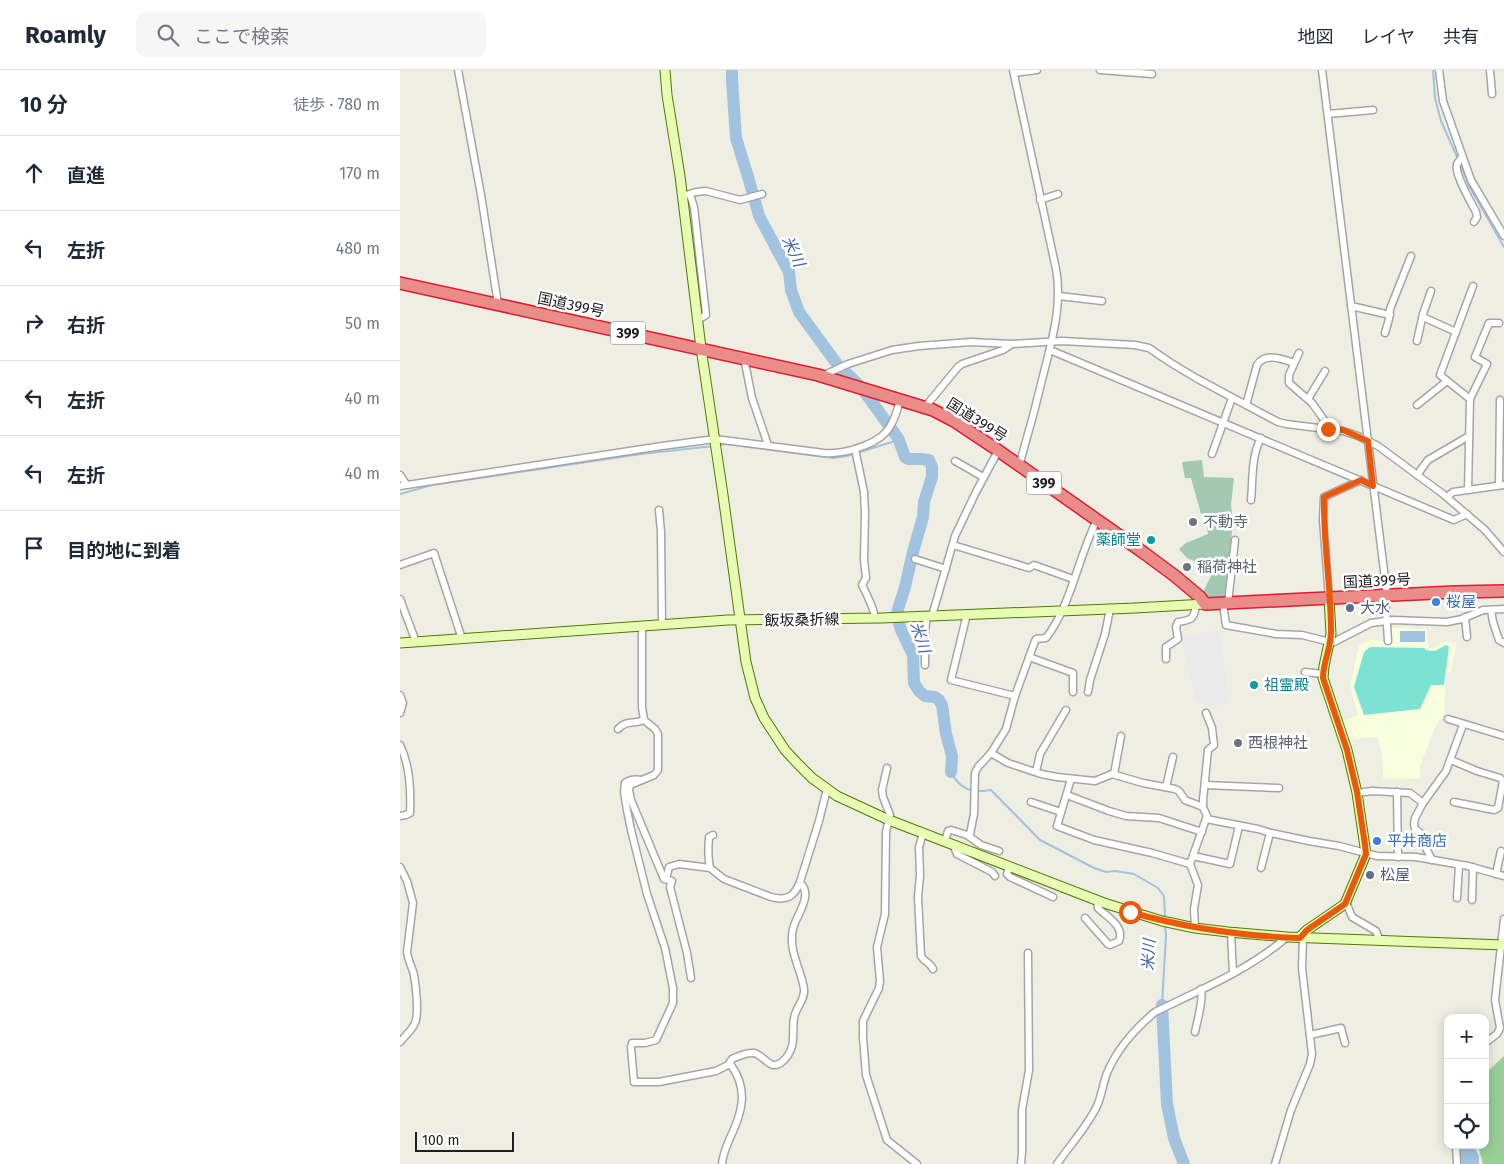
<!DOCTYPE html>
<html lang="ja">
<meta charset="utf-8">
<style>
:root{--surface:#fff;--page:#f6f6f7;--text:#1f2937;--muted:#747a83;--line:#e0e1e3}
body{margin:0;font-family:"Fira Sans","Noto Sans JP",sans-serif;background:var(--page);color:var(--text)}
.controls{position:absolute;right:15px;bottom:15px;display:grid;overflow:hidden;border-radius:10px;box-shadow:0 2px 12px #0003}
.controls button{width:45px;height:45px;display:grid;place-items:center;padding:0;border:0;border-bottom:1px solid var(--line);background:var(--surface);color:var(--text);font:25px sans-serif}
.scale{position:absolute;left:15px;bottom:12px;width:99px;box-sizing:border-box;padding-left:5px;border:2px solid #1e1e1e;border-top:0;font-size:14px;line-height:18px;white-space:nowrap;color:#1e1e1e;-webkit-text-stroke:4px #fff;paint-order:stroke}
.stop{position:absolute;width:15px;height:15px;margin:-11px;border:4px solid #ea580c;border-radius:50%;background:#fff}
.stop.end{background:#ea580c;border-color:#fff;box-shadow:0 1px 5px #0008}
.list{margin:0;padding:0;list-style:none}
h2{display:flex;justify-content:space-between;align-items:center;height:65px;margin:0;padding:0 20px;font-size:21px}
h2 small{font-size:16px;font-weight:400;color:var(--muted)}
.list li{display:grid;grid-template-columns:32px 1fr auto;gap:15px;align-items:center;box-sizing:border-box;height:75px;padding:0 20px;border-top:1px solid var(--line)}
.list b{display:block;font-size:19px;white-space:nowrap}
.list em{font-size:16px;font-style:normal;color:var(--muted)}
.icon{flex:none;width:28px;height:28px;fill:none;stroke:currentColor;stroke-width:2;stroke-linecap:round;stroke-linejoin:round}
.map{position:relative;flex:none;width:1104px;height:1094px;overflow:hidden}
header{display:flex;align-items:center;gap:30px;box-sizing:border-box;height:70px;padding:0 25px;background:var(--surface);border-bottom:1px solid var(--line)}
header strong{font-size:24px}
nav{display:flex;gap:28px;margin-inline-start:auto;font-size:18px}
.search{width:350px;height:45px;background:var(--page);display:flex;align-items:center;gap:12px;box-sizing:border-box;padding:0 18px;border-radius:10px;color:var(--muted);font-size:19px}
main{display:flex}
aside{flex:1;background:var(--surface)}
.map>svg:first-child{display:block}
.education{fill:#f7ffdc}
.forest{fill:#9ad096}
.cemetery{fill:#a3c9b2}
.pitch{fill:#7de2d2}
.parking{fill:#eaeaea}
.water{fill:#a1c3df}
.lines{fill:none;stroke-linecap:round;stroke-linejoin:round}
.stream{stroke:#a1c3df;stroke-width:2}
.river{stroke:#a1c3df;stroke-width:12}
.street-casing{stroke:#a5a5a5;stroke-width:9}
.secondary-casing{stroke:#507900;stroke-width:11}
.highway-casing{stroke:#e01d33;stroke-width:14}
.street{stroke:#fff;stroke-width:6}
.secondary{stroke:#e8fcb4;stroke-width:9}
.highway{stroke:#ea8c87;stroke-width:11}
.route{stroke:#ea580c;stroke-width:6}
.worship-dot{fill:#6b7280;stroke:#fff;stroke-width:2}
.culture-dot{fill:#0f9aa8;stroke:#fff;stroke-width:2}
.shop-dot{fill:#3f7fe0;stroke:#fff;stroke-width:2}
.service-dot{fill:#5c6f8a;stroke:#fff;stroke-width:2}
.labels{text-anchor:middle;stroke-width:5;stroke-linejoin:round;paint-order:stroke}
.shield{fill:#fff;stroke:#626262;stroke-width:1}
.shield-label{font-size:14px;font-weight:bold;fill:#1e1e1e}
.street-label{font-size:15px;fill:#1e1e1e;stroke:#fff}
.worship-label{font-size:15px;fill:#5b616d;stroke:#fff;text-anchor:start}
.culture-label{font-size:15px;fill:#0d838f;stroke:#fff;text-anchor:end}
.shop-label{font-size:15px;fill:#366cbe;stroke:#fff;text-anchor:start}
.service-label{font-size:15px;fill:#4e5e75;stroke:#fff;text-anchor:start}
.water-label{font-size:16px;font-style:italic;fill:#4663b1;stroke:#fff}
</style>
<header>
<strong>Roamly</strong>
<div class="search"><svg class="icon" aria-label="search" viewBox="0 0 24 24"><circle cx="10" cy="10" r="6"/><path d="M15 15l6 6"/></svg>ここで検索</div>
<nav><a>地図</a><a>レイヤ</a><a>共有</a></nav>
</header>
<main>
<aside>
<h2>10 分<small>徒歩 · 780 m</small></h2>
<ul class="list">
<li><svg class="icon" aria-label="ahead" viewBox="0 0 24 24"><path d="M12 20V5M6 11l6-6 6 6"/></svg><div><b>直進</b></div><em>170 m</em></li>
<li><svg class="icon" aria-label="left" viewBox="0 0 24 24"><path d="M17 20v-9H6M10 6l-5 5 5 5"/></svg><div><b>左折</b></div><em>480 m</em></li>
<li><svg class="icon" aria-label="right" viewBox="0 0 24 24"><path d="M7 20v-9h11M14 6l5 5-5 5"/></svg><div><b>右折</b></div><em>50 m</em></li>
<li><svg class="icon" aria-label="left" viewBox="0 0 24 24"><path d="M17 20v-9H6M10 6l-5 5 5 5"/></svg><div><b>左折</b></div><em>40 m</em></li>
<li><svg class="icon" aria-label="left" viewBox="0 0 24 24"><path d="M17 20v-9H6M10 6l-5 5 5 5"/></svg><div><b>左折</b></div><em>40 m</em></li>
<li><svg class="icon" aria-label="arrive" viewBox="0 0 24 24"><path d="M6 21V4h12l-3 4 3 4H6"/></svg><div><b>目的地に到着</b></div></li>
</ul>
</aside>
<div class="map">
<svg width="1104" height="1094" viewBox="0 0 1104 1094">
<rect width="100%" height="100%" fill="#efeee3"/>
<polygon class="education" points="992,558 1027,559 1028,578 1034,578 1044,572 1057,572 1051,601 1046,603 1044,645 1036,655 1020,696 1020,709 983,708 982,685 978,667 947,669 942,652 958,645 950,615 959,576 969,570 992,571"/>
<polygon class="forest" points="1104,986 1104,1094 1083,1094 1078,1075 1085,1075 1085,1004"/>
<polygon class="cemetery" points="802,390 804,407 834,408 831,435 833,452 825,527 823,531 811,530 802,524 814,500 787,488 779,479 786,473 808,464 805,444 801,444 791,408 785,408 782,392"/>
<polygon class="pitch" points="1046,575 1049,577 1044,615 1031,615 1020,639 964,645 954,617 964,582 970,577 1025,578 1025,580 1035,581"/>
<polygon class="parking" points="820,560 829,634 809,636 796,630 780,567"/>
<g class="water">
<rect x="1000" y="561" width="25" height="11"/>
<polygon points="1058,1075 1073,1075 1079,1086 1079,1094 1062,1094 1060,1091"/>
</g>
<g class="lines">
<g class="stream">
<polyline points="1033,0 1035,28 1041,51 1058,89"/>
<polyline points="1060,93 1068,114 1104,177"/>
<polyline points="318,375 327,374 433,388 447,386 492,372 498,368"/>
<polyline points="0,424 32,415 241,384 314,376"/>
<path d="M551 702C560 720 572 723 591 720L640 770 694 798 706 802 715 801 734 804 758 818 764 826 765 848"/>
<polyline points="762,935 766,865 765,855"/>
</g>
<g class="river">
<polyline points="332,0 332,10 336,68 349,110 359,146 389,202 391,220 399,242 437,294 461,317 498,368 505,387 508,389 521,389 529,390 532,397 532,407 524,432 523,447 513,482 505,517 498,539 497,546 501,560 513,585 514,613 519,621 525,626 535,627 539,630 542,635 546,664 552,686 551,702"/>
<polyline points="762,935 767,1034 774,1068 784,1094"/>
</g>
<g class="street-casing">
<g id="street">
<polyline points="58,0 81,125 98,234"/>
<path d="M613 0 656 199C662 231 654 263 646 294 638 328 629 362 619 396"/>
<polyline points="700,0 752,4"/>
<polyline points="922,0 987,525"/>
<polyline points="1039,0 1043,31 1071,110 1104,166"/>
<polyline points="1090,0 1092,24"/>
<polyline points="614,3 637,0"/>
<polyline points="928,44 973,40"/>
<path d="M1062 87C1062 88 1057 93 1057 94 1054 104 1071 132 1076 142L1077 147 1074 152"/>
<polyline points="286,125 296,122 306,121 340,130 362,124"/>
<polyline points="290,125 294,137 306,245 298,250"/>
<polyline points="640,130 658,124"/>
<polyline points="659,226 702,231"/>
<polyline points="951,236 990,245"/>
<polyline points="1023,247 1056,262"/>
<polyline points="985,263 989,249 990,239 1011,186"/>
<polyline points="1017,271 1023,244 1031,221"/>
<polyline points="650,280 1054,450 1067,444"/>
<polyline points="899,283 889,305 889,313 912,333 927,354 928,359"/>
<polyline points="344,288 352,328 368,375"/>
<polyline points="422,306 448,294 492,280 519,276 571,272 612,274 662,271 735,275 749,278 771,293 796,308 878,352 886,354 943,361 958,366 978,376 1043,424 1085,460 1104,482"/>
<polyline points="908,329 925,301"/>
<polyline points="1070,329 1040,305 1073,216"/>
<path d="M846 335 857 295C865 282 882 289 894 293"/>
<polyline points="1017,335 1047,311"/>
<polyline points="525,337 558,297 562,294 603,280 612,274"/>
<path d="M455 379 464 422 465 443 464 490 466 508 462 515C467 525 474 538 475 548"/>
<polyline points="812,384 832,328"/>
<polyline points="555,391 583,407"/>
<polyline points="0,405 6,414"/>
<polyline points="1017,405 1028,390 1069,366"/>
<polyline points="1099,415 1100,330"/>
<path d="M0 416 262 376 315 369 424 383C435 384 445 382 455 379 485 370 493 359 500 330"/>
<polyline points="1068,420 1070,329 1087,294 1075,287 1089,253 1099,253"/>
<polyline points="1047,427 1053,422 1104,415"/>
<path d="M851 430C853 410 851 386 861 368"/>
<polyline points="259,440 261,462 262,555"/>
<polyline points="553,475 629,498 634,495 673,509"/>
<polyline points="515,489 546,499"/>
<polyline points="0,495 34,483 62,569"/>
<polyline points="985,525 988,571"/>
<polyline points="929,528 923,450 924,427 961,410"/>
<polyline points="0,529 16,572"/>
<polyline points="828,533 835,470"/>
<polyline points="823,534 826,555 876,564 902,565 930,572 934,572 971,553 993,550 1047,552 1062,549 1083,540 1104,539"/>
<polyline points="1091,540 1093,552 1099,570 1104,573"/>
<polyline points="567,544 551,610 615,626"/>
<polyline points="532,546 555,466 576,422 598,381"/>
<polyline points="1065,547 1067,567"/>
<polyline points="242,557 242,637 244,650 255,659 258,664 258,700 254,705 230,715 229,720 231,730 264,809 272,811 270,817 287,883 291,908"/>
<polyline points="629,587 673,603 673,622"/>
<path d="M766 589V577L778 569 776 557 778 552C792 550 794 549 796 535"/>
<polyline points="525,595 525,561 527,546"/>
<polyline points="905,602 923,604"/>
<polyline points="688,622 690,610 705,564 710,539"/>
<polyline points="0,625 3,633 0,643"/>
<polyline points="1048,649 1104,666"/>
<path d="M218 659C228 649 233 655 244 650"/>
<path d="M0 675C10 695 11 721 10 743L6 745 0 746"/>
<polyline points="591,683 608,693 641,704 657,707 695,711 712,704 743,713 775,719 779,721 785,730 803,737"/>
<polyline points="1051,690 1077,701 1100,708 1103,711 1098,738 1094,740 1054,732"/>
<polyline points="487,698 482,720 483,727 490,745 486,762 485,844 477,877 480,911 479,918 463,951 463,967 466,1005 487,1070 517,1094"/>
<polyline points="636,702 640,684 666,640"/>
<polyline points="714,704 721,666"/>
<polyline points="671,709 657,756 694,770 752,783 790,794"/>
<path d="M242 710C236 709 230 709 225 713L224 722 227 740 231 760 247 824 265 878 273 918V933L256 970 245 973H232L231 977 234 1012H259L316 1001 328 995 332 989C339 986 346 982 354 983 365 985 370 1003 383 991 399 976 390 960 395 944 398 935 405 929 404 919 401 898 388 881 393 859 396 845 414 825 400 813"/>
<polyline points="805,715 879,718"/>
<polyline points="766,717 773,687"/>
<polyline points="997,722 998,787"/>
<polyline points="957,723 972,721 1010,723 1023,733"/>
<polyline points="667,725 709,741 726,746 759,748 802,762"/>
<polyline points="631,732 661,742"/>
<polyline points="806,749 858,759 871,763 909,771 939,776 977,786 1016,787 1068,796 1104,806"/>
<path d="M523 763 519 777 520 805 518 827 521 886C524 892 530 892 533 899"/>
<polyline points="567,765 581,775 599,781"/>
<path d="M545 771 548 761 551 760 567 765 570 764 574 744 575 703 578 697 591 683 606 659 615 626 635 571 636 569 646 568C671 536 678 487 697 450"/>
<polyline points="553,774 557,784 592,802 595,806"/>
<polyline points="793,786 830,794 839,756"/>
<polyline points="1032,790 1026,778 1023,765 1015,759 1014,754 1015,748 1023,733 1046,701 1063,655"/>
<path d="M0 797 7 811 13 833 7 882C8 890 12 897 14 905 16 916 19 944 15 953 12 960 5 966 0 972"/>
<polyline points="609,797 607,804 610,807 653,827"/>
<path d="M310 798C308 788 308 778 309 767L313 765"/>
<polyline points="861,798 870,763"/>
<polyline points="1096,804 1101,781"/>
<path d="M266 809 269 797 279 794 310 798 324 809 371 827C387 831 394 827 400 812L419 751 427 719"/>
<polyline points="1057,828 1059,795"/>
<polyline points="1072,830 1073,797"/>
<polyline points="946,832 952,847 976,861 980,871"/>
<path d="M685 848 708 874 710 875 719 871C725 856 707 847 698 838L697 830"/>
<polyline points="795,858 794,839 798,815 790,794 807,746 803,737 803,730 808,680 814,675 812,658 806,643"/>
<polyline points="831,863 833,903"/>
<path d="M795 962C797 952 804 928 801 919"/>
<polyline points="910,965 941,958 945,973"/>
<polyline points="1085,973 1097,964 1100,958 1095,930 1104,849"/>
<polyline points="1056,1075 1057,1094"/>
<path d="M322 1094C323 1084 326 1077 330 1068 342 1043 349 1020 331 995H328"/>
<polyline points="621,1094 622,1082 622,1040 629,1000 628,883"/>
<path d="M657 1094C670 1075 687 1057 697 1036 702 1025 703 1013 707 1003 717 979 736 958 755 942 800 920 849 900 887 867"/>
<polyline points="875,1094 891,1040 910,994 912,984 902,898 903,868"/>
</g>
</g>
<g class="secondary-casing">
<g id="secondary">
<polyline points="265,0 267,25 280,106 301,278 323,425 346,592 355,628 364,648 385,680 398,694 412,708 437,726 489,750 704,833 762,851 795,858 828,862 887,867 1104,875"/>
<polyline points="0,573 328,550 481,548 735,538 805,534"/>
<polyline points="900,867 907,860 945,834 966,784 957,723 947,680 923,608 924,596 931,564 929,528"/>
</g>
</g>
<g class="highway-casing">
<polyline id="highway" points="0,213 418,305 533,340 554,351 596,379 744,483 775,506 800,527 805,534 1055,522 1104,521"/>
</g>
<use href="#street" class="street"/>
<use href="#secondary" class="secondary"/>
<use href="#highway" class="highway"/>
</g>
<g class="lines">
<path class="route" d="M730 842C786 858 842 866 900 868L907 860 945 834 966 784 965 775 957 722 947 680 923 608C923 592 931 578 931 562 931 517 923 472 924 427L961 410 973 416 968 371 943 360 928 359"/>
</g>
<g class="worship-dot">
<circle cx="793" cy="452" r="5"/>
<circle cx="787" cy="497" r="5"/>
<circle cx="838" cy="673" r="5"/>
</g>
<g class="culture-dot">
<circle cx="751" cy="470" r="5"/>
<circle cx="854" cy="615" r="5"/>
</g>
<g class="shop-dot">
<circle cx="1036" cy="532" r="5"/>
<circle cx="977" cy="771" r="5"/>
</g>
<g class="service-dot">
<circle cx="950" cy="538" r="5"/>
<circle cx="970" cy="805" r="5"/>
</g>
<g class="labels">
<g class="shield">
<rect x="210.5" y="251.5" width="35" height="23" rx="4"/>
<rect x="626.5" y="401.5" width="35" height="23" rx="4"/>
</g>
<g class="shield-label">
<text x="228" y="268">399</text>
<text x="644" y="418">399</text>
</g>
<g class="street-label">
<text transform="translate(171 235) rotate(12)" y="5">国道399号</text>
<text transform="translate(577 350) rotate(32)" y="5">国道399号</text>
<text transform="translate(977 511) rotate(-3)" y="5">国道399号</text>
<text transform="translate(402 550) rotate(-1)" y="5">飯坂桑折線</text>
</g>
<g class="worship-label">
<text x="803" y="457">不動寺</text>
<text x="797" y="502">稲荷神社</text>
<text x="848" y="678">西根神社</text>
</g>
<g class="culture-label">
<text x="741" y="475">薬師堂</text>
<text x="864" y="620" text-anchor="start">祖霊殿</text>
</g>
<g class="shop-label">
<text x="1046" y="537">桜屋</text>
<text x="987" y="776">平井商店</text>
</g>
<g class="service-label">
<text x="960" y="543">大水</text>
<text x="980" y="810">松屋</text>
</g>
<g class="water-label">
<text transform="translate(394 181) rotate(65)" y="6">米川</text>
<text transform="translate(521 567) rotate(72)" y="6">米川</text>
<text transform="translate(748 885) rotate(-87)" y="6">米川</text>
</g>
</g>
</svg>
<div class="controls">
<button>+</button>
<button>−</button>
<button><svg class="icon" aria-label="locate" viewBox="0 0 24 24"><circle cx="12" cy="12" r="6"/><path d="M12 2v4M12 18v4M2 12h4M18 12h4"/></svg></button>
</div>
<div class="scale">100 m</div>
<div class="stop" style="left:730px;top:842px"></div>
<div class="stop end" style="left:928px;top:359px"></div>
</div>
</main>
